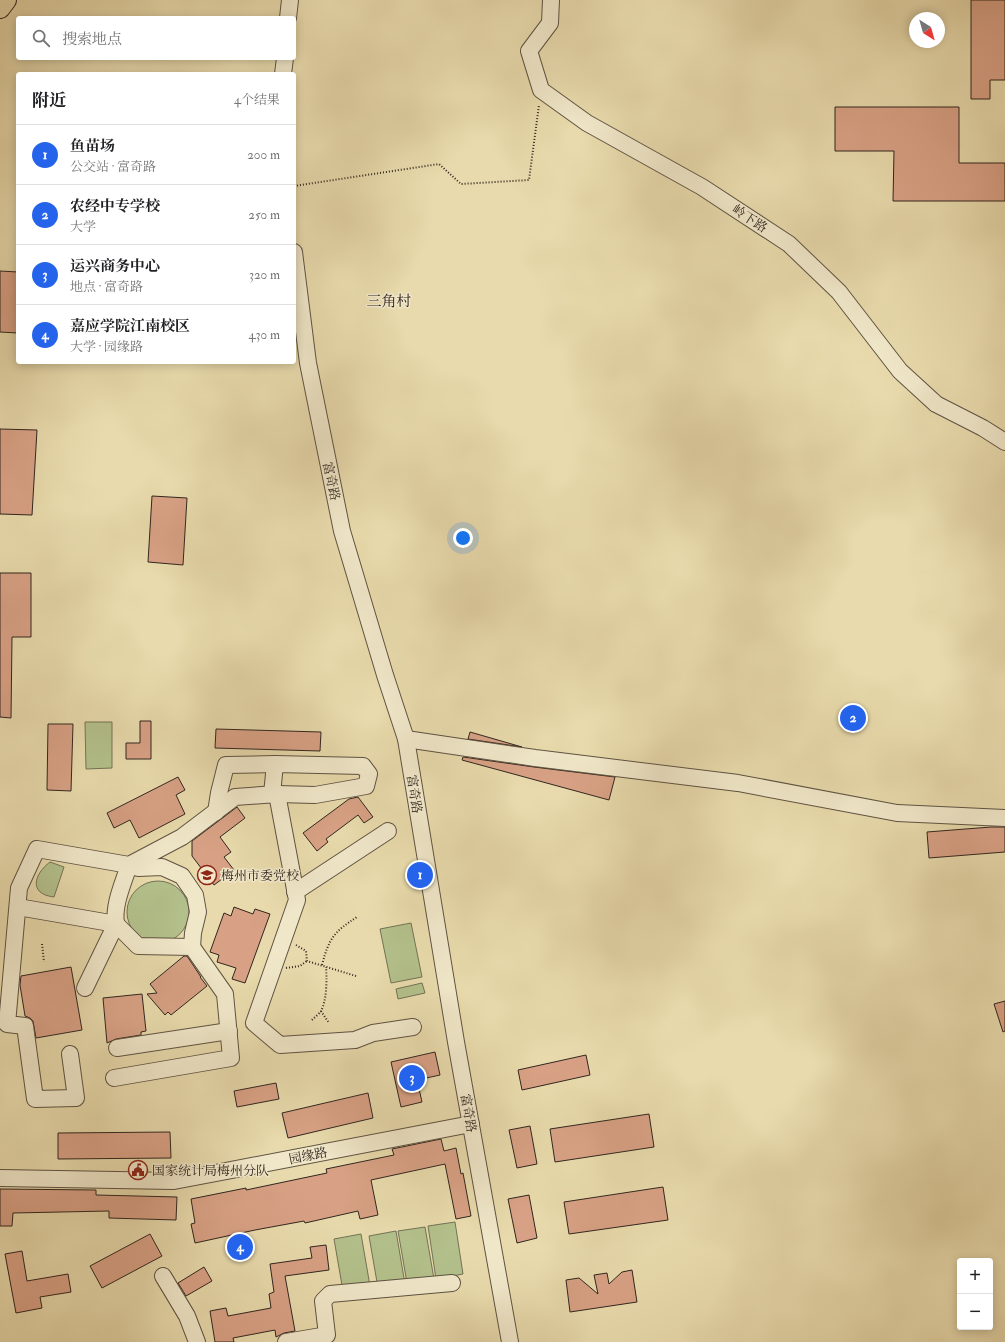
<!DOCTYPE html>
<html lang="zh">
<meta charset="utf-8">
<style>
:root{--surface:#fff;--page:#f6f6f6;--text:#202124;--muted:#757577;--line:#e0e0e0;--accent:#2563eb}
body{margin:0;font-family:"IM FELL Double Pica","Noto Serif SC",serif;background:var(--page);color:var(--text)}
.controls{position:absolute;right:12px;bottom:12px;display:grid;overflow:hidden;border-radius:4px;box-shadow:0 2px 10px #0003}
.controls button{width:36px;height:36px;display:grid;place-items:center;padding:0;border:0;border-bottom:1px solid var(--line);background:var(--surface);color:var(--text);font:20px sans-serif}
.compass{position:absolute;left:909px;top:12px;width:36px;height:36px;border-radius:50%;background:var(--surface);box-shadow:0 2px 10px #0003;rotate:143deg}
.you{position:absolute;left:463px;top:538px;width:14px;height:14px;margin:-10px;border:3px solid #fff;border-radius:50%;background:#1a73e8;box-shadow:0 0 0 6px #1a73e833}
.badge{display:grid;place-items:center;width:26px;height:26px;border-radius:50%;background:var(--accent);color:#fff;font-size:13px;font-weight:700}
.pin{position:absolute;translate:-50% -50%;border:2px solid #fff;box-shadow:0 1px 4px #0006}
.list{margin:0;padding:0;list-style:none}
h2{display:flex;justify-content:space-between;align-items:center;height:52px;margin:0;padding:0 16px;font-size:17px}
h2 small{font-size:13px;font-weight:400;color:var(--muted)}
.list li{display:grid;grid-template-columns:26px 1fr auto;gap:12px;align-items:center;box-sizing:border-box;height:60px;padding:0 16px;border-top:1px solid var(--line)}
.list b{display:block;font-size:15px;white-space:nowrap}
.list p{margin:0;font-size:13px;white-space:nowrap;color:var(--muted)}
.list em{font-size:13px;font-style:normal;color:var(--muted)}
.icon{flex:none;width:22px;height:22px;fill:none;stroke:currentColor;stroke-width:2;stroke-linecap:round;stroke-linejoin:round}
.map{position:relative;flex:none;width:1005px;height:1342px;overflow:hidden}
.search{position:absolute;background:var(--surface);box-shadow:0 2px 10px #0003;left:16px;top:16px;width:280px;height:44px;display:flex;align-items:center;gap:10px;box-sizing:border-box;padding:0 14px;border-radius:4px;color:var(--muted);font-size:15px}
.panel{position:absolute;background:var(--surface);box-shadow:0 2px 10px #0003;left:16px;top:72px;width:280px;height:292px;border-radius:4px}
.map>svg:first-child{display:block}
.green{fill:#b3c08b;stroke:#727355}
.building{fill:#d8a185;stroke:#31261f}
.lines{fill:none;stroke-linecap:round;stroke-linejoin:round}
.minor-casing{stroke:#5f5342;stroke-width:18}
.major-casing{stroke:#31261f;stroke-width:22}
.path{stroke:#31261f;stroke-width:2;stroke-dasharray:1 2;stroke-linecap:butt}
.minor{stroke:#f0e7c9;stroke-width:16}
.major{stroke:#e8daac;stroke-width:20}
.labels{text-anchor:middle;stroke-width:3;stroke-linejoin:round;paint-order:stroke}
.street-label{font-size:13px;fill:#31261f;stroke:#f0e7c9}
.poi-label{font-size:13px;fill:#31261f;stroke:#f0e7c9;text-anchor:start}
.quarter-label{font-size:15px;fill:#31261f;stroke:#f0e7c9}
</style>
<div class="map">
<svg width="1005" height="1342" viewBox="0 0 1005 1342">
<rect width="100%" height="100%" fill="#e8daac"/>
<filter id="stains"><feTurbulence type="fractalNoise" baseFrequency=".005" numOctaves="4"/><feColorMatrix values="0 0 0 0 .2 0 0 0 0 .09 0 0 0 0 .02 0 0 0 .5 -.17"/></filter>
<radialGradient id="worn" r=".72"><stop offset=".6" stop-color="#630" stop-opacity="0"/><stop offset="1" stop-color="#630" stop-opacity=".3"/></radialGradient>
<g class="green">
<polygon points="85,722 112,722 112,768 86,769"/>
<path d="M50 862 64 867 54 897C28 894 34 874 50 862Z"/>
<circle cx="158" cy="912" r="31"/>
<polygon points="411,923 422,977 391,983 380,929"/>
<polygon points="422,983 425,993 398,999 396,989"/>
<polygon points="455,1222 463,1274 436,1279 428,1226"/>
<polygon points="425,1227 434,1279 407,1283 398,1231"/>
<polygon points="396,1231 405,1284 378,1288 369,1236"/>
<polygon points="361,1234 370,1286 343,1291 334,1239"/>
</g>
<g class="building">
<polygon points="971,0 1005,0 1005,80 990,80 990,99 971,99"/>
<polygon points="835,107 959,107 959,163 1005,163 1005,201 893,201 894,151 835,151"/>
<polygon points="0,271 18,272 18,333 0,332"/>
<polygon points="0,429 37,430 32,515 0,514"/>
<polygon points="152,496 187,498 183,565 148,562"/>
<polygon points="0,573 31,573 31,637 12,637 11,718 0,717"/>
<polygon points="140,721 151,721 151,759 126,759 126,743 140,743"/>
<polygon points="48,724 73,724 71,791 47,790"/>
<polygon points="216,729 321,732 320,751 215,748"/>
<polygon points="470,732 522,747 468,739"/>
<polygon points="463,757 534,767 615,777 609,800 462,760"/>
<polygon points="178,777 185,790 176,795 185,814 139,838 130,820 114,828 107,813"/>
<polygon points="358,797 373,817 364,823 358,815 326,839 328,842 317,851 303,833 349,799"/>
<polygon points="237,807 245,818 220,837 231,852 224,857 234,870 214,885 192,856 192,841"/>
<polygon points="991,827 1005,827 1005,852 929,858 927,832"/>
<polygon points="234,907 253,914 255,909 270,914 245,983 232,979 236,968 217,962 219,955 210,952 224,913 231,916"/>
<polygon points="184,956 187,956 201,977 200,977 207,986 171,1015 168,1012 165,1015 147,994 157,993 150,984"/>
<polygon points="71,967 82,1030 36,1038 33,1021 30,1018 25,1016 20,985 21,976"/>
<polygon points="142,994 146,1031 141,1032 141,1035 116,1039 107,1043 103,998"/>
<polygon points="1005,1001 1005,1031 1003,1032 994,1004"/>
<polygon points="435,1052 440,1075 417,1080 422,1102 401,1107 391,1062"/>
<polygon points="586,1055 590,1075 522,1090 518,1070"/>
<polygon points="276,1083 279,1099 237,1107 234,1091"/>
<polygon points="368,1093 373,1118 288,1138 282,1113"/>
<polygon points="649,1114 654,1147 555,1162 550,1129"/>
<polygon points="530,1126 537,1164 517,1168 509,1130"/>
<polygon points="170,1132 171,1158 58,1159 58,1133"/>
<polygon points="441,1139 444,1151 456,1148 461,1174 463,1173 471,1216 456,1219 445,1164 371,1180 378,1215 360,1219 358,1211 305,1223 304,1221 255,1230 195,1243 191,1224 195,1223 191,1199 246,1188 246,1190 327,1173 326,1169 394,1155 392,1149"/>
<polygon points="663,1187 668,1220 569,1234 564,1202"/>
<polygon points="0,1189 96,1190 96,1195 177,1197 176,1220 109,1218 109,1211 13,1213 12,1226 0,1226"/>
<polygon points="529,1195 537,1238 517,1243 508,1199"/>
<polygon points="150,1234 162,1256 102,1288 90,1266"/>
<polygon points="326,1245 329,1270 285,1276 295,1331 284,1333 276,1337 275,1330 233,1338 234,1342 215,1342 210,1311 226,1308 228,1316 271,1308 269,1294 274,1292 270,1264 312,1258 310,1247"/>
<polygon points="22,1251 27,1281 68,1274 71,1292 40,1297 42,1308 16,1313 5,1254"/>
<polygon points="204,1267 212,1281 186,1296 178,1283"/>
<polygon points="632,1270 637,1302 570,1312 566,1280 579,1278 598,1294 594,1275 607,1273 609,1284 622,1272"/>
</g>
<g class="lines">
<g class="minor-casing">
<g id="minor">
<polyline points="551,0 550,23 529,51 541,90 587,123 702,187 789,244 839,292 900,371 936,404 983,428 1005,442"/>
<polyline points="288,18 290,0"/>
<polyline points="283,74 285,58"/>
<polyline points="294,252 308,363 342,531 385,675 406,739 456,1042 510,1342"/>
<polyline points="406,739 535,758 738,783 897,813 1005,818"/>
<polyline points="272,794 275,764"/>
<polyline points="216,812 219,793 226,765 275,764 363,766 369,774 366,786 315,795 277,794"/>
<polyline points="295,892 388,831"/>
<polyline points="18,907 116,924 138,946 192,947 225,994 231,1058 114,1078"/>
<path d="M85 988 116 924C113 905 123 884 129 865L138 868 162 867 182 876 195 895 198 912 193 933 192 947"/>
<polyline points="117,1048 229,1031"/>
<polyline points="70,1054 76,1098 35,1099 25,1026 7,1024 19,888 37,849 129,865 182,837 235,797 277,794 297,900 254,1023 280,1045 355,1040 373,1033 413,1027"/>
<polyline points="0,1178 174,1181 471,1124"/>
<polyline points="163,1276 187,1316 197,1342"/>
<polyline points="286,1342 327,1335 323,1301 330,1294 452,1283"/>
</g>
</g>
<g class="major-casing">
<polyline id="major" points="0,8 6,0"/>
</g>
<g class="path">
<polyline points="294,186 439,164 461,184 529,180 539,105"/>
<polyline points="42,944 44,962"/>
<polyline points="296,945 306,951 307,961 356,976"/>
<path d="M322 965C329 938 334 932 357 917"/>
<polyline points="286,968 300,966 307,961"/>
<polyline points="321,1011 329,1023"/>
<path d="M312 1020C315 1017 319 1014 321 1011 327 1000 327 978 326 967"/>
</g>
<use href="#minor" class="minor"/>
<use href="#major" class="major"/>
</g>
<defs>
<g id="university-ring" transform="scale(1)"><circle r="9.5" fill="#f0e7c9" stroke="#8f2418" stroke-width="1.5"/><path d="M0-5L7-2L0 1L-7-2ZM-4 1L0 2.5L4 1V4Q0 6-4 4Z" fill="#8f2418"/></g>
<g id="civic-ring" transform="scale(1)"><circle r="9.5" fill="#f0e7c9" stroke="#8f2418" stroke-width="1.5"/><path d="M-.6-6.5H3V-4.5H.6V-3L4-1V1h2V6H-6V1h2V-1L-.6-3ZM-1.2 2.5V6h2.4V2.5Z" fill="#8f2418"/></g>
</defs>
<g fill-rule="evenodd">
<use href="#university-ring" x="207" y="875"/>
<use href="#civic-ring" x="138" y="1170"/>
</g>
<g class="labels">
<g class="street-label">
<text transform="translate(750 218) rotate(33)" y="5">岭下路</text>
<text transform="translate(332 481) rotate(78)" y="5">富奇路</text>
<text transform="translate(415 794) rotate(81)" y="5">富奇路</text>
<text transform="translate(469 1113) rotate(80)" y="5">富奇路</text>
<text transform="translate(308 1155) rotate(-11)" y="5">园缘路</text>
</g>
<g class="poi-label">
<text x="221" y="880">梅州市委党校</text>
<text x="152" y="1175">国家统计局梅州分队</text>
</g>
<g class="quarter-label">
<text x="389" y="306">三角村</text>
</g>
</g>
<rect width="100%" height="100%" filter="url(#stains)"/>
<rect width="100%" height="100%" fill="url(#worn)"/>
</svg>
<div class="controls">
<button>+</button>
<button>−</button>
</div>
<svg class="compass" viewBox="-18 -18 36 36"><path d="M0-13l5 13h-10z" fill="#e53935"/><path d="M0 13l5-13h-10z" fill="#757577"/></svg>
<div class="you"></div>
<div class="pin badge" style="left:420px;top:875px">1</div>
<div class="pin badge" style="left:853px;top:718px">2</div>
<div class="pin badge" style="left:412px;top:1078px">3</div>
<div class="pin badge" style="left:240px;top:1247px">4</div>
<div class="search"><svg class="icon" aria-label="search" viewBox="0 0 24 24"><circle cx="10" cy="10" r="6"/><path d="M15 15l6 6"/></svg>搜索地点</div>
<section class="panel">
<h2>附近<small>4个结果</small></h2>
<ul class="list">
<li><span class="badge">1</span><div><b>鱼苗场</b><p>公交站 · 富奇路</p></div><em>200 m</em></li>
<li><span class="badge">2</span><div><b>农经中专学校</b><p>大学</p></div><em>250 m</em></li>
<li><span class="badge">3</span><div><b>运兴商务中心</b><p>地点 · 富奇路</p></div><em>320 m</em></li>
<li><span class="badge">4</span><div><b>嘉应学院江南校区</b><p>大学 · 园缘路</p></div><em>430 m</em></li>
</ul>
</section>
</div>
